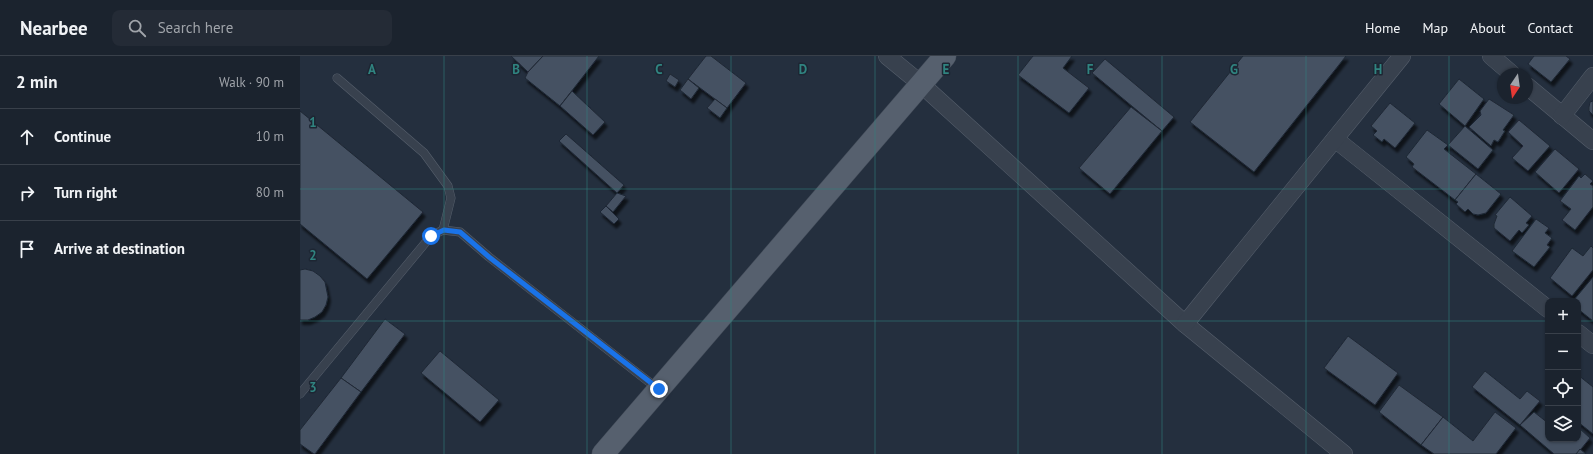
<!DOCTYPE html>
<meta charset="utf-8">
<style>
:root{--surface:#1b232e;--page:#242b36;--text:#f1f3f6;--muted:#a0a4aa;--line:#39404a}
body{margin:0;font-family:"PT Sans",sans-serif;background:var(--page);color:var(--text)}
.controls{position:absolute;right:12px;bottom:12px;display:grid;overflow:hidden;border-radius:8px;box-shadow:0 1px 3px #0004}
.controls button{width:36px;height:36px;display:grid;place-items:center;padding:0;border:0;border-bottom:1px solid var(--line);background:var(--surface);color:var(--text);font:20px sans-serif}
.compass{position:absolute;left:1197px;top:12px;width:36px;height:36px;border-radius:50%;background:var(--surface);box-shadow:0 1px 3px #0004;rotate:193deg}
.stop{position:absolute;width:12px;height:12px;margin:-9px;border:3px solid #1a73e8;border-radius:50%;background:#fff}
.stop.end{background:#1a73e8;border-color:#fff;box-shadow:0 1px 4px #0008}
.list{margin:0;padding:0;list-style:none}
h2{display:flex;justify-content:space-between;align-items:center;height:52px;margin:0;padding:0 16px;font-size:17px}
h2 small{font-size:13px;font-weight:400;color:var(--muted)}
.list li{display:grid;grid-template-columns:26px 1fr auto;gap:12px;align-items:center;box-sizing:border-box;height:56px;padding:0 16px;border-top:1px solid var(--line)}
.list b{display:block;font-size:15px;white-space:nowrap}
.list em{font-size:13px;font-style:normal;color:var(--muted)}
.icon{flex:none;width:22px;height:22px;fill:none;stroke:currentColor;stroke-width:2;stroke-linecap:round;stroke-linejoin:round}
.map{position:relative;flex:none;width:1293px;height:398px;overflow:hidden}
header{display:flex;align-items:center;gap:24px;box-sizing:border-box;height:56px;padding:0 20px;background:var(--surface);border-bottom:1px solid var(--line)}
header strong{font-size:19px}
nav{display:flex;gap:22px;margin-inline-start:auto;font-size:14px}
.search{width:280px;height:36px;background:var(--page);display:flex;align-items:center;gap:10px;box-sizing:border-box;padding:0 14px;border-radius:8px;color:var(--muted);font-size:15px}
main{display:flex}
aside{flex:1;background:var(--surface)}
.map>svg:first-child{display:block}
.building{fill:#455162;stroke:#1f2835;filter:url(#shadow)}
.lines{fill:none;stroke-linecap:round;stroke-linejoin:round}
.service-casing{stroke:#565f6c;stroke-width:9}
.minor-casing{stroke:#565f6c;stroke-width:18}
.primary-casing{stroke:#414a57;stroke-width:23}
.service{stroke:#38414e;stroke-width:8}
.minor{stroke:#38414e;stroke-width:17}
.primary{stroke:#56606e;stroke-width:22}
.route{stroke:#1a73e8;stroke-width:5}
.grid{fill:none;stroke:#308480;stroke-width:1;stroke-opacity:0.55}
.grid-label{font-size:13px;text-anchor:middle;font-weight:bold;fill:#308480;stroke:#1d2633;stroke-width:3;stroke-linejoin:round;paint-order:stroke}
</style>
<header>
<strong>Nearbee</strong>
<div class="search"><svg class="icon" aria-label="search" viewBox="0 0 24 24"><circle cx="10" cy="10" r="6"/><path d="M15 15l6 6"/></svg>Search here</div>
<nav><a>Home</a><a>Map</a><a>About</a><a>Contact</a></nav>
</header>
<main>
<aside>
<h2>2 min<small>Walk · 90 m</small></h2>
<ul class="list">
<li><svg class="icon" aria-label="ahead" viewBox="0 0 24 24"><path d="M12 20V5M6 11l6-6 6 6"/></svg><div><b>Continue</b></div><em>10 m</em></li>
<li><svg class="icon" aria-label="right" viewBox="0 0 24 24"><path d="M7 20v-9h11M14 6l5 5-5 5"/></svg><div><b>Turn right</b></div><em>80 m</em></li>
<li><svg class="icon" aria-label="arrive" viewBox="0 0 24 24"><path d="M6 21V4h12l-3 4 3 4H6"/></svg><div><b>Arrive at destination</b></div></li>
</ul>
</aside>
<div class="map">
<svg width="1293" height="398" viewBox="0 0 1293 398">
<defs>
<filter id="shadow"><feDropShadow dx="2.5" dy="4.5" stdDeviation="1" flood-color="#0009"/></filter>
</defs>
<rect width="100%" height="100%" fill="#242f3e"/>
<g class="building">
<polygon points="211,0 243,0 228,16"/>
<polygon points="243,0 299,0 260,50 225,22 228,16"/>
<polygon points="406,0 411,0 446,27 427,52 388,23"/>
<polygon points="733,0 772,0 763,12 789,32 769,57 718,19"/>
<polygon points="943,0 1046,0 954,116 890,66"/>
<polygon points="1234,0 1266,0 1270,3 1251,26 1228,8"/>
<polygon points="805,3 874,61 862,75 792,17"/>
<polygon points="370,18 379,24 375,31 366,25"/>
<polygon points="388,23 399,32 391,43 380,34"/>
<polygon points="1159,23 1184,43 1165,70 1139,48"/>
<polygon points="272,35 305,66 293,79 260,50"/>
<polygon points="415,43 427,52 420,62 407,52"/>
<polygon points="1189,43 1214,59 1203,74 1205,75 1198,86 1194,84 1191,90 1169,71 1181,59 1180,55"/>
<polygon points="1293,45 1293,44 1293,59 1289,55 1289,51 1290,46"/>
<polygon points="1090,47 1115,67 1095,92 1084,83 1082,86 1073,79 1077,75 1071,70"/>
<polygon points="831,51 862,75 810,138 779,112"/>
<polygon points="0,55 123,156 67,223 0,168"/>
<polygon points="1219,64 1250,90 1228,115 1212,102 1223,90 1208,76"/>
<polygon points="1165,70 1193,94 1178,113 1148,89"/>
<polygon points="1127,74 1148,89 1144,93 1176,118 1155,144 1112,111 1114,108 1106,101"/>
<polygon points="266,78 324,129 317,137 259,85"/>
<polygon points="1255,93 1279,113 1259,137 1235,116"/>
<polygon points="1176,118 1201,138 1186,157 1178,159 1173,158 1168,153 1165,156 1156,148 1158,146 1155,144"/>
<polygon points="1285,118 1293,125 1290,128 1293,130 1293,151 1275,174 1262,164 1271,153 1260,145 1279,120 1281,122"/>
<polygon points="317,137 326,140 313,156 306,150"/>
<polygon points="1210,141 1232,160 1226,167 1229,169 1222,177 1219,174 1210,185 1194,172 1194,168 1197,160 1195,159"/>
<polygon points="306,150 319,163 314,168 300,156"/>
<polygon points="1236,163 1249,172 1245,177 1252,182 1247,189 1250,191 1234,211 1212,195"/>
<polygon points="1291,190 1293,192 1293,214 1272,240 1250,222 1272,192 1283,200"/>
<polygon points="5,213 13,215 20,220 25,226 28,241 26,249 22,256 15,261 8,264 0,264 0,214"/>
<polygon points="1293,221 1293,265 1278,253 1278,245 1273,245"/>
<polygon points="85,263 105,278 61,336 41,322"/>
<polygon points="1048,280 1098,317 1075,349 1024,312"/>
<polygon points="140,295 199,344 180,366 121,317"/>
<polygon points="1185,315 1220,343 1227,335 1240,345 1220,369 1172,331"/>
<polygon points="1278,319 1293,331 1293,378 1278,366 1278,355 1280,352 1278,350"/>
<polygon points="41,322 61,336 15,398 14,398 0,388 0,374"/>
<polygon points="1099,329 1143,361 1121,389 1079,356"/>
<polygon points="1195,356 1216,372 1196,398 1134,398 1121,389 1143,361 1173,385"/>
<polygon points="1234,356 1248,367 1248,383 1267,383 1269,384 1270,383 1278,383 1279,372 1290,382 1277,398 1254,398 1220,369"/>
<polygon points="1280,393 1286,398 1276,398"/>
</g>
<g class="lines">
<g class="service-casing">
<g id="service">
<polyline points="37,22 124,97 148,130 151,142 143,174"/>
<polyline points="0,338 131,180 143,174 160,176 189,201 358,333"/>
</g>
</g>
<g class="minor-casing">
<g id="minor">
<polyline points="587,0 621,28 885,268 1044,398"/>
<polyline points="1191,0 1212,18"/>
<polyline points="1227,30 1293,85"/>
<polyline points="1262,60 1293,20"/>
<polyline points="1035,83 1248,253"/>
<polyline points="885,268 1102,0"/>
<polyline points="1278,277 1293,289"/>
</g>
</g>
<g class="primary-casing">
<polyline id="primary" points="303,398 645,0"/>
</g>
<use href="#service" class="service"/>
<use href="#minor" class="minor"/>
<use href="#primary" class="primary"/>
</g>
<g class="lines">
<polyline class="route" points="131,180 144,174 160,176 189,201 359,333"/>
</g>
<path class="grid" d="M144 0V398M287 0V398M431 0V398M575 0V398M718 0V398M862 0V398M1006 0V398M1149 0V398M0 133H1293M0 265H1248M1278 265H1293"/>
<g class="grid-label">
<text x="72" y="18">A</text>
<text x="216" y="18">B</text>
<text x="359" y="18">C</text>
<text x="503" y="18">D</text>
<text x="646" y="18">E</text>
<text x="790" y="18">F</text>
<text x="934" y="18">G</text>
<text x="1078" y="18">H</text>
<text x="13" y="71">1</text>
<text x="13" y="204">2</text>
<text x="13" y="336">3</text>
</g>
</svg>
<div class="controls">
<button>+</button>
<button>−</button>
<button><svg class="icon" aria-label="locate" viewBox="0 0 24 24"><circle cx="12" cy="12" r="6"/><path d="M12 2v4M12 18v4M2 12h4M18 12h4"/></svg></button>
<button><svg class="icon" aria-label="layers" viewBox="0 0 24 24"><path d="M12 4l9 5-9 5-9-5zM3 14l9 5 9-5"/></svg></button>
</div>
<svg class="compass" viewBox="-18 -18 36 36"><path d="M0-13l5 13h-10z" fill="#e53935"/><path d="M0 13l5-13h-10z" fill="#a0a4aa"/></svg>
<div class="stop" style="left:131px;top:180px"></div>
<div class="stop end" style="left:359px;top:333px"></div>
</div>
</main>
